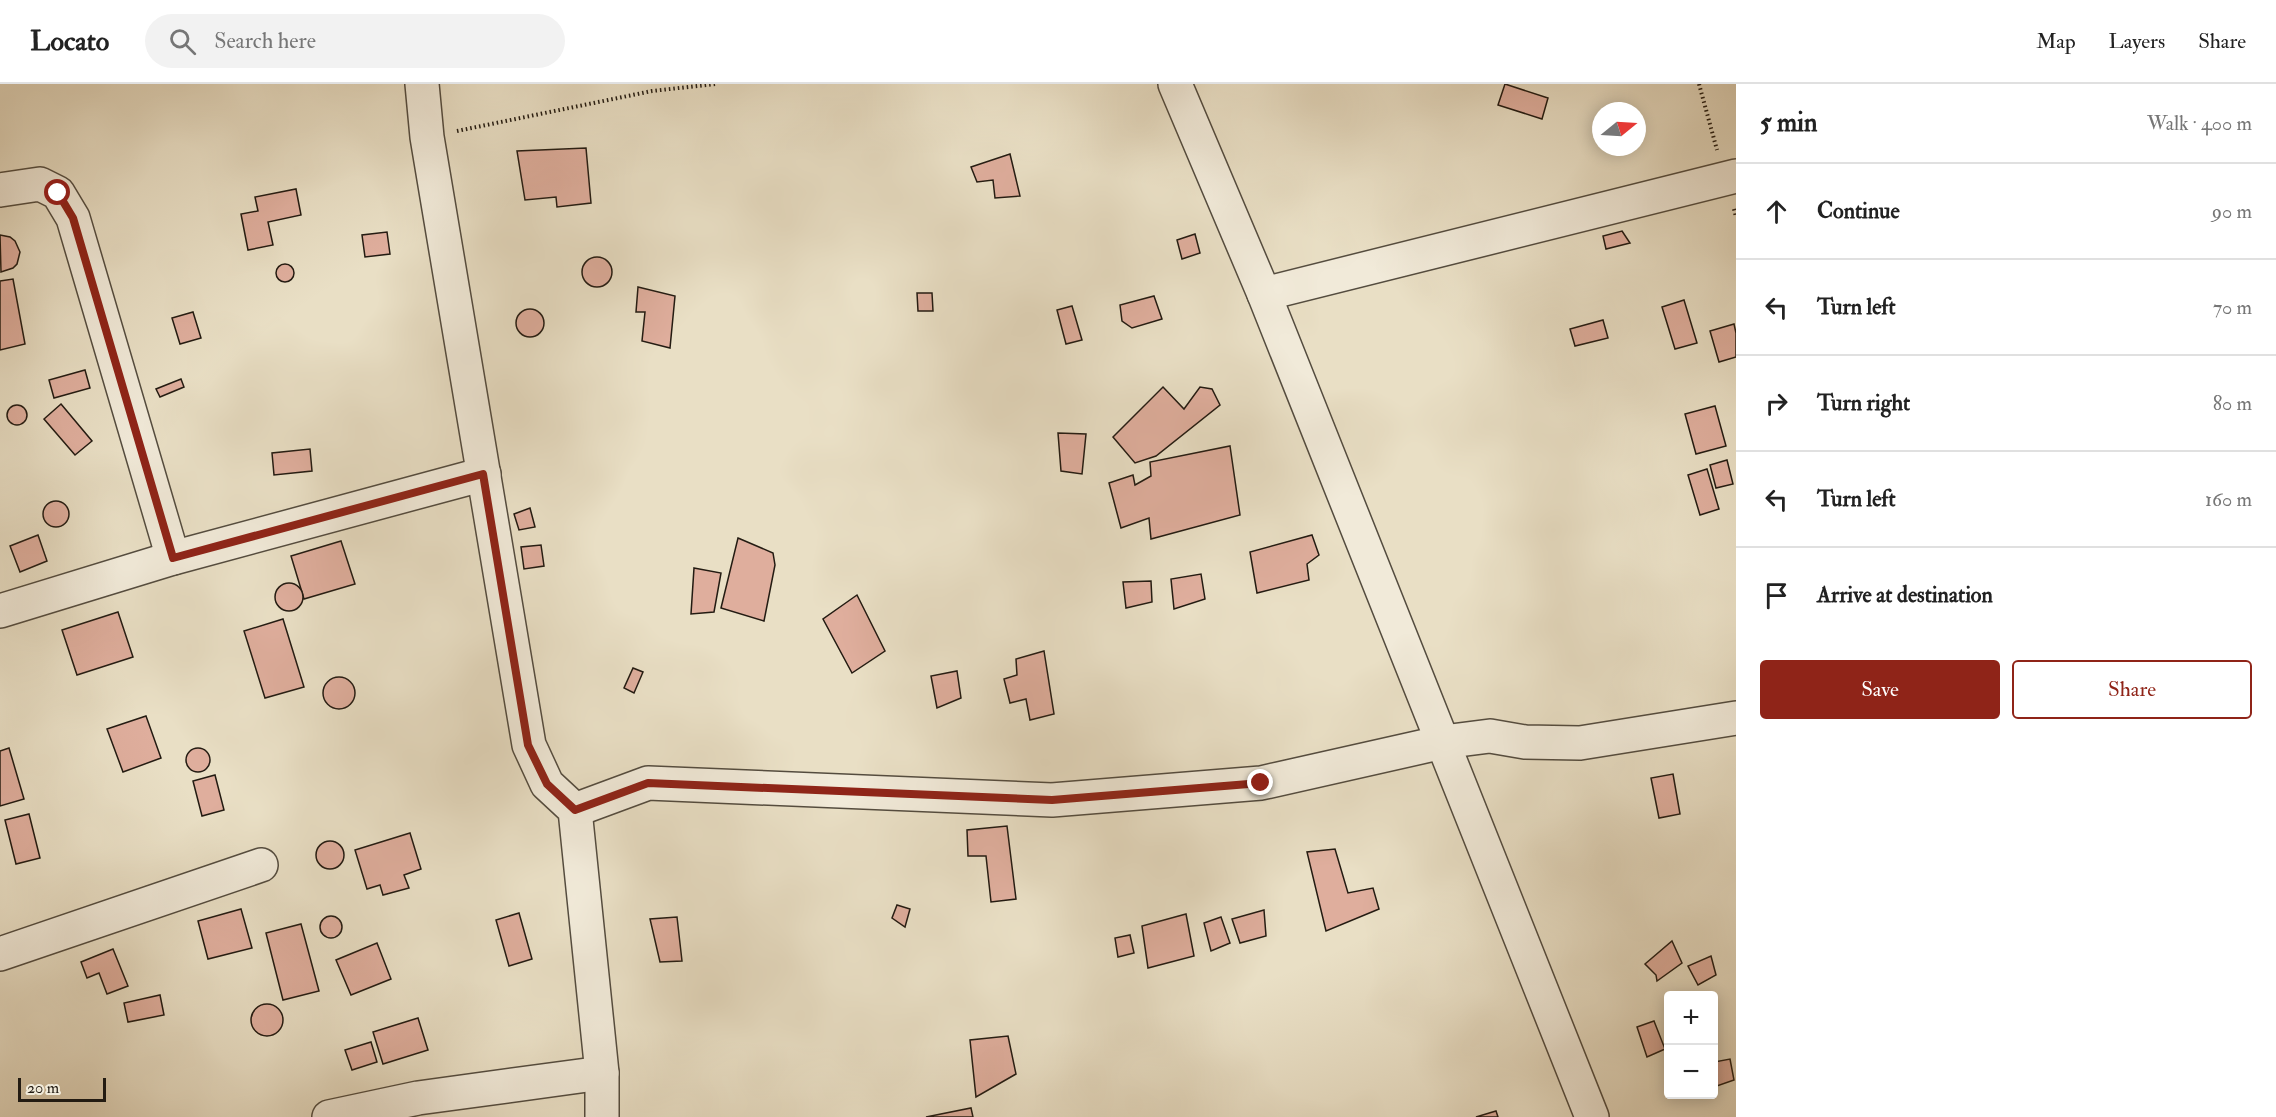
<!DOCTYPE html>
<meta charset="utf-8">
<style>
:root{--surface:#fff;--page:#f2f2f2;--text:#222;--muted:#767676;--line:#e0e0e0;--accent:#8f2418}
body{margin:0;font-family:"IM FELL Double Pica",serif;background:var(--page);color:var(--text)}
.controls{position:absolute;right:18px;bottom:18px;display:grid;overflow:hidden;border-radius:6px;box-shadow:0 3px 15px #0003}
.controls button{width:54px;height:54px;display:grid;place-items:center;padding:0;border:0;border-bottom:2px solid var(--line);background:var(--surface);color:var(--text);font:30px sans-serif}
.compass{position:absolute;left:1592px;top:18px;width:54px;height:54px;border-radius:50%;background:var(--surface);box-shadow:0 3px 15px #0003;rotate:72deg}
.scale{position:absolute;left:18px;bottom:15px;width:88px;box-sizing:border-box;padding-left:6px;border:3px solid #231b12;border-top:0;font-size:16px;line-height:21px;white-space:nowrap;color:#231b12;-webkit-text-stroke:4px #f1ead9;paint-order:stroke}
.stop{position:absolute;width:18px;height:18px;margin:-14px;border:4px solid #8f2418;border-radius:50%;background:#fff}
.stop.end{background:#8f2418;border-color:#fff;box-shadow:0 2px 6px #0008}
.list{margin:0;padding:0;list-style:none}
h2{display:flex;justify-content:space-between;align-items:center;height:78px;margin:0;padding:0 24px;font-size:26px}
h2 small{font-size:20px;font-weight:400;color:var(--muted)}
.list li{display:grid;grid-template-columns:39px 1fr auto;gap:18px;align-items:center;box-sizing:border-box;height:96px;padding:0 24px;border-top:2px solid var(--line)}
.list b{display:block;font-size:22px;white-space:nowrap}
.list em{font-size:20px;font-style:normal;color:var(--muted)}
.actions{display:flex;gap:12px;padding:18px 24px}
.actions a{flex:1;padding:14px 0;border:2px solid var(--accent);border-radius:6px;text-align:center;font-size:21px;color:var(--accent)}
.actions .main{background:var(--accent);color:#fff}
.icon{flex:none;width:33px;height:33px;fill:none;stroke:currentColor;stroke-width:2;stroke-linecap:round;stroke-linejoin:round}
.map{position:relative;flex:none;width:1736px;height:1033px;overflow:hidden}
header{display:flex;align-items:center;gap:36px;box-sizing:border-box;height:84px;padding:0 30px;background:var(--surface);border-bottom:2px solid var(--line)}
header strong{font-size:28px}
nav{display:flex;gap:33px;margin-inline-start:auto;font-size:21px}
.search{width:420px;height:54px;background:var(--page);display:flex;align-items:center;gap:15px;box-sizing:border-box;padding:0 21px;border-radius:33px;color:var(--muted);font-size:22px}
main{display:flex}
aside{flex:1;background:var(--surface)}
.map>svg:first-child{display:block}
.building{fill:#dfae9d;stroke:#231b12;stroke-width:1.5}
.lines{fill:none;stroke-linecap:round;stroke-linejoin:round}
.minor-casing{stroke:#544c3f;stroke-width:36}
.path{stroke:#231b12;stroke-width:4;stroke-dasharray:1.5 3;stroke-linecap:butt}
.minor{stroke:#f1ead9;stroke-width:33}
.route{stroke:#8f2418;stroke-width:8}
</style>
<header>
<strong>Locato</strong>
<div class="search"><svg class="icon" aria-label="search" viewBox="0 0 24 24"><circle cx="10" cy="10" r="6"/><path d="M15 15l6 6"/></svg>Search here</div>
<nav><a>Map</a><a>Layers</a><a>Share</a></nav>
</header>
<main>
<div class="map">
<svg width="1736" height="1033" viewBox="0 0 1736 1033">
<rect width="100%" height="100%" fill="#e9dfc5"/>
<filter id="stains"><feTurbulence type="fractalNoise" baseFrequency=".00333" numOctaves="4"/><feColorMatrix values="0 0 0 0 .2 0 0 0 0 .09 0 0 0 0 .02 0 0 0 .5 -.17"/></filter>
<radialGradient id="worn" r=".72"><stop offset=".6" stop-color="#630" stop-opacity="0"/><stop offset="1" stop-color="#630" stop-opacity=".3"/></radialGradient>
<g class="building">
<polygon points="1505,0 1548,14 1542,35 1498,21"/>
<polygon points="586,64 591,119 557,123 556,113 525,116 517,67"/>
<polygon points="1010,70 1020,112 995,114 993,96 977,98 971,83"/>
<polygon points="296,105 301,131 268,138 273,161 248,166 241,130 258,127 255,113"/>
<polygon points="1622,147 1630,159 1606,165 1603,152"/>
<polygon points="387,148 390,170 365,173 362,151"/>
<polygon points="1195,150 1200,169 1182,175 1177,156"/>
<polygon points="0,151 10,153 15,157 20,168 17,180 13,184 1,188"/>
<circle cx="597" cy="188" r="15"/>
<circle cx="285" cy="189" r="9"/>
<polygon points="13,195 25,260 0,266 0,197"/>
<polygon points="638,203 675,212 670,264 642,257 645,228 636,228"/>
<polygon points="917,209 932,209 933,227 918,227"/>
<polygon points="1154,212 1162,235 1132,244 1122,237 1120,221"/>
<polygon points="1684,216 1697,259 1675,265 1662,223"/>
<polygon points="1072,222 1082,256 1066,260 1057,226"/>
<circle cx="530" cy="239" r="14"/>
<polygon points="193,228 201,254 180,260 172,234"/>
<polygon points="1603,236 1608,254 1575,262 1570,245"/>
<polygon points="1734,240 1736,249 1736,273 1719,278 1710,247"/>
<polygon points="85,286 90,304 54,314 49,296"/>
<polygon points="181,295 184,303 160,313 156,305"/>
<polygon points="1163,303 1184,325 1200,303 1212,305 1220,321 1156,372 1135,379 1113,353"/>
<polygon points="61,320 92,357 75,371 44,335"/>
<circle cx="17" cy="331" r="10"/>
<polygon points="1715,322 1726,362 1696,370 1685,330"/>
<polygon points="1058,349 1086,350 1082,390 1061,387"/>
<polygon points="1230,362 1240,431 1151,455 1149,434 1121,444 1109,399 1133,391 1135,401 1151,392 1150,378"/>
<polygon points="310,365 312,387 274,391 272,369"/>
<polygon points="1727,376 1733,400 1716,404 1710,381"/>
<polygon points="1707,385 1719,425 1700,431 1688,391"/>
<circle cx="56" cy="430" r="13"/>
<polygon points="530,424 535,443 519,446 514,430"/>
<polygon points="38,451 47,477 20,488 10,462"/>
<polygon points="1312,451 1319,471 1307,480 1309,496 1257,509 1250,468"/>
<polygon points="738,454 773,469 775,481 764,537 721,524"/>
<polygon points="341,457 355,500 304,515 291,472"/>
<polygon points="541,461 544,482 524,485 521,463"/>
<polygon points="694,484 721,489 714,528 691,530"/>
<polygon points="1201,490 1205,515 1174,525 1171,495"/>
<polygon points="1151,497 1152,518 1126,524 1123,498"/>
<circle cx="289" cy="513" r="14"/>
<polygon points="857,511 885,567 852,589 823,535"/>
<polygon points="118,528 133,573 77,591 62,546"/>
<polygon points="283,535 304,603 265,614 244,547"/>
<polygon points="1044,567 1054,630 1030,636 1026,615 1010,619 1004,595 1017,591 1016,575"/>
<polygon points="633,584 643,588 634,609 624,604"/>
<polygon points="957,587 961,614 937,624 931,592"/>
<circle cx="339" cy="609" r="16"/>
<polygon points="146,632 161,674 123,688 107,645"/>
<circle cx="198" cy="676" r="12"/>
<polygon points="9,664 24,715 0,722 0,667"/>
<polygon points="1673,690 1680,730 1659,734 1651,694"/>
<polygon points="215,691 224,726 202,732 193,697"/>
<polygon points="29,730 40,774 16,780 5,736"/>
<polygon points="1007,742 1016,815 991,818 986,772 968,772 967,746"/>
<polygon points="410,749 421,785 404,791 409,804 383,811 380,801 367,805 355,766"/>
<circle cx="330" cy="771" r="14"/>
<polygon points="1335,765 1348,809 1373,804 1379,825 1326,847 1307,768"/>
<polygon points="897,821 910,825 905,843 892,834"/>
<polygon points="241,825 252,864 208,875 198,837"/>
<polygon points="1264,826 1266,852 1240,859 1232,835"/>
<polygon points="519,829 532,875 509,882 496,836"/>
<polygon points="1186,830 1194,872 1148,884 1142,842"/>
<circle cx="331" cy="843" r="11"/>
<polygon points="677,833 682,877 660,878 650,835"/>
<polygon points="1221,833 1230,859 1211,867 1204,839"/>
<polygon points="301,840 319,907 283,916 266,849"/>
<polygon points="1130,851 1134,869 1118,873 1115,854"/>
<polygon points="1672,857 1682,879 1657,897 1656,891 1645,880"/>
<polygon points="377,859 391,895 351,911 336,876"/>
<polygon points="113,865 128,902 107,910 99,889 87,894 81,878"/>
<polygon points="1711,872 1716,891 1698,901 1688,882"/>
<polygon points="160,911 164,931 128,938 124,919"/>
<circle cx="267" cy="936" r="16"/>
<polygon points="418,934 428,966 383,980 373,948"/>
<polygon points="1654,937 1665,965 1647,973 1637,943"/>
<polygon points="1008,952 1016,990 976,1013 970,956"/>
<polygon points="371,958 377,978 352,986 345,966"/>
<polygon points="1730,975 1734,996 1714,1003 1714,978"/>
<polygon points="971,1024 973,1033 926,1033"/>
<polygon points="1496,1027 1498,1033 1476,1033"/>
</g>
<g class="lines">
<g class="minor-casing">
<g id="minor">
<polyline points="422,0 427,53 529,661 547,700 575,726 602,989 602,1033"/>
<polyline points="1175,0 1264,210 1592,1033"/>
<polyline points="0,106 40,100 58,109 73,134 173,474"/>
<polyline points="1264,210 1736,92"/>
<polyline points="0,527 173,474 484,390"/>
<polyline points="575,726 648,699 1052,716 1261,699 1443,658 1490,652 1525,658 1580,659 1736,634"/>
<polyline points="0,870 261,781"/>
<polyline points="329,1033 418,1014 602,989"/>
</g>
</g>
<g class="path">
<polyline points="1699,0 1717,66"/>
<polyline points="457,47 652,7 715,0"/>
<polyline points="1734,125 1736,133"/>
</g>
<use href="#minor" class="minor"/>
</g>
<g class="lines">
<polyline class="route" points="58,109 73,134 173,474 483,390 528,661 547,700 575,726 648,699 1052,716 1261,699"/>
</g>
<rect width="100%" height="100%" filter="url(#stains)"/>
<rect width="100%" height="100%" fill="url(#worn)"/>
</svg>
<div class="controls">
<button>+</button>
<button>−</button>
</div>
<svg class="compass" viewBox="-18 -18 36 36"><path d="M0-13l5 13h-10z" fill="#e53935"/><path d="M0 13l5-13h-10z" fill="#767676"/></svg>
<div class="scale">20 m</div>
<div class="stop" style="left:58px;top:109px"></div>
<div class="stop end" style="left:1261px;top:699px"></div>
</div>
<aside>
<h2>5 min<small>Walk · 400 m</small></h2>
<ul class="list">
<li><svg class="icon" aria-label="ahead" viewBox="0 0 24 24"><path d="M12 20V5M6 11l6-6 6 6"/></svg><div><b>Continue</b></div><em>90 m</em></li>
<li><svg class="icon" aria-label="left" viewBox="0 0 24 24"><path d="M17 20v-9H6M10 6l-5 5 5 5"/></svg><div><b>Turn left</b></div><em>70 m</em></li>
<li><svg class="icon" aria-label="right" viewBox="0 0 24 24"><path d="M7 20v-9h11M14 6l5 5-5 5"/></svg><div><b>Turn right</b></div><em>80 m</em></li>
<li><svg class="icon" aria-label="left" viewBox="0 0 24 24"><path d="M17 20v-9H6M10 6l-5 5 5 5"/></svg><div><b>Turn left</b></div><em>160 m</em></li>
<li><svg class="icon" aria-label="arrive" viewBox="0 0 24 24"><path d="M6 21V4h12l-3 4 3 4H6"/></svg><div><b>Arrive at destination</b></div></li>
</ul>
<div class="actions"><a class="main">Save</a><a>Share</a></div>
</aside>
</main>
